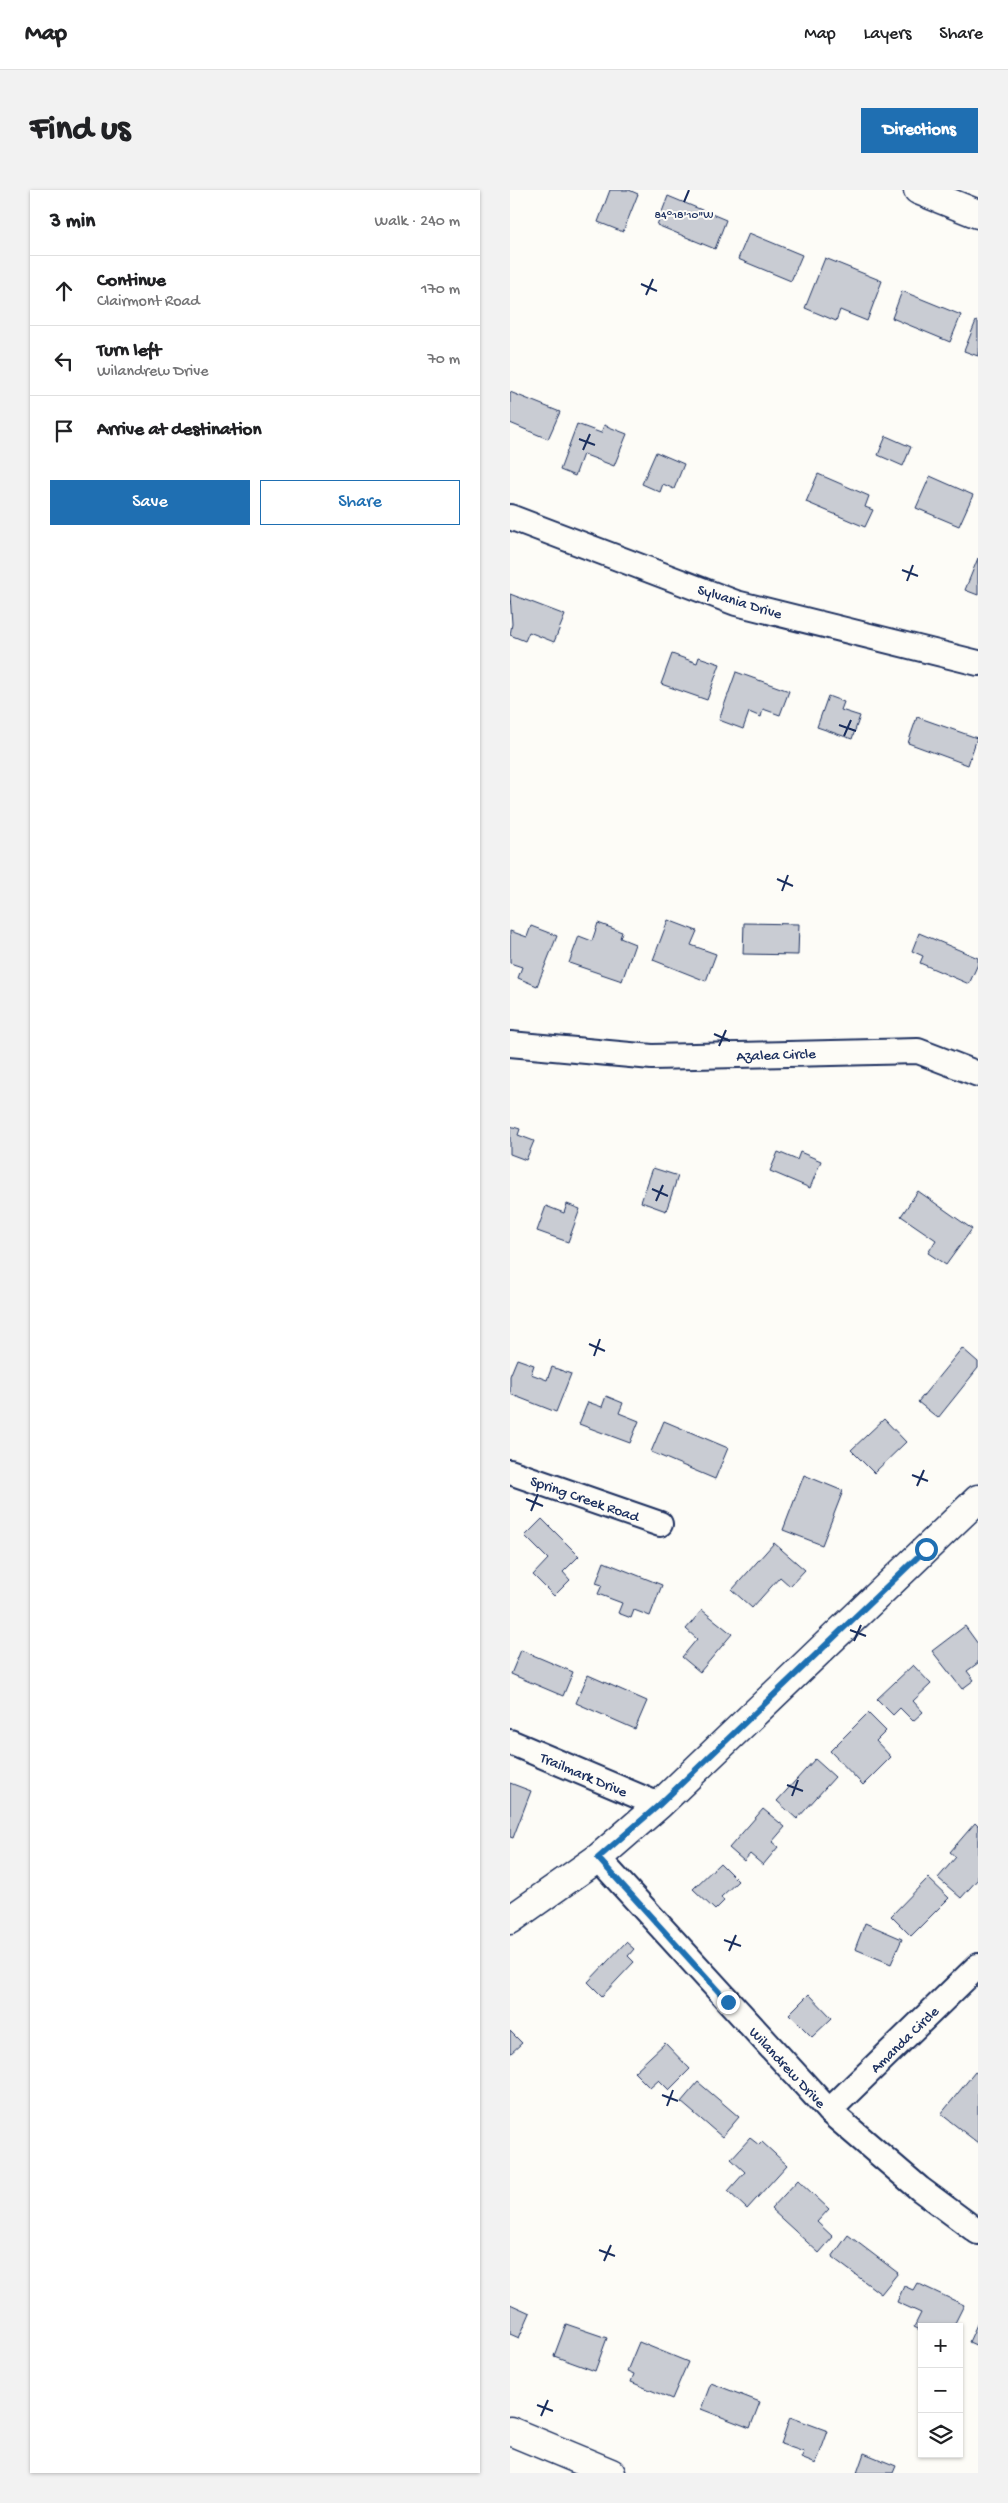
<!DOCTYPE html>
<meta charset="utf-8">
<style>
:root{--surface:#fff;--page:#f2f2f2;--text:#202124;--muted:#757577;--line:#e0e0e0;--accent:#1f6fb2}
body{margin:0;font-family:"Gochi Hand",sans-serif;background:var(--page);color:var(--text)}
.controls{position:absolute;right:15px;bottom:15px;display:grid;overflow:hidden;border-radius:0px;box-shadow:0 1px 4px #0004}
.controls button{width:45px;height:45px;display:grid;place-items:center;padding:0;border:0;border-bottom:1px solid var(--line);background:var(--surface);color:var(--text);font:25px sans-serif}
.stop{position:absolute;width:15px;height:15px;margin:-11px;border:4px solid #1f6fb2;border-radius:50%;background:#fff}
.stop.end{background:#1f6fb2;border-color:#fff;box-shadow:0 1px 5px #0008}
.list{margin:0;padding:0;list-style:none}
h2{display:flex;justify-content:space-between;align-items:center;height:65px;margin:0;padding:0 20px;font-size:21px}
h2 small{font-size:16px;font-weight:400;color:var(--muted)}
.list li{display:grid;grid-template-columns:32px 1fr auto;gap:15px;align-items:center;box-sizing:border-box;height:70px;padding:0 20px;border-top:1px solid var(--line)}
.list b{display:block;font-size:19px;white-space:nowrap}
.list p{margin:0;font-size:16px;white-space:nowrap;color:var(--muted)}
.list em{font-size:16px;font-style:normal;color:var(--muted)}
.actions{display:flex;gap:10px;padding:15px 20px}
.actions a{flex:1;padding:11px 0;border:1px solid var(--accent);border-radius:0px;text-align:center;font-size:18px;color:var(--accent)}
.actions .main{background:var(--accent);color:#fff}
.icon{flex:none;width:28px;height:28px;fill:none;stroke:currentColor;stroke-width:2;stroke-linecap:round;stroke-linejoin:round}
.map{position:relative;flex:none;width:468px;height:2283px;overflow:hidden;border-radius:0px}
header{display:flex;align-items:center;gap:30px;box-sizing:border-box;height:70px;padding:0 25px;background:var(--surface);border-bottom:1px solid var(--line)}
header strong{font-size:24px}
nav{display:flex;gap:28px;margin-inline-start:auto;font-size:18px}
.intro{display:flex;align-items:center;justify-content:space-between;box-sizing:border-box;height:120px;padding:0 30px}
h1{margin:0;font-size:35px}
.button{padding:12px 22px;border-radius:0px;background:var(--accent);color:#fff;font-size:18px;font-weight:700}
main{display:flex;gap:30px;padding:0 30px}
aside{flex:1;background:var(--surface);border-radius:0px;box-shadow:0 1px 4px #0004}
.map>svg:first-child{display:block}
.building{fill:#c9ccd3;stroke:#1b2f5e}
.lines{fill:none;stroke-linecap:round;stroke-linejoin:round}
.minor-casing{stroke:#1b2f5e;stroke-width:28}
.major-casing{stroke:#1b2f5e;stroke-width:31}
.minor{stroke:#fdfcf7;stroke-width:24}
.major{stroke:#fdfcf7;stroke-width:28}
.route{stroke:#1f6fb2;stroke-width:6}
.ticks{fill:none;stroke:#1b2f5e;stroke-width:2}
.labels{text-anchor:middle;stroke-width:4;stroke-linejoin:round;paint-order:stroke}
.street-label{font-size:15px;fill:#1b2f5e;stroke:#fdfcf7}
.ticks-label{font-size:12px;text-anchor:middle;fill:#1b2f5e;stroke:#fdfcf7;stroke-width:4;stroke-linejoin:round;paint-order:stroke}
</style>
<header>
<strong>Map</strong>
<nav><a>Map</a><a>Layers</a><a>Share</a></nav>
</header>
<div class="intro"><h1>Find us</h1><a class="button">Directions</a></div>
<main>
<aside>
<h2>3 min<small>Walk · 240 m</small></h2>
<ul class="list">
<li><svg class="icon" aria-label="ahead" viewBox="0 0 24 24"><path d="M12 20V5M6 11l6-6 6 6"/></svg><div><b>Continue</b><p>Clairmont Road</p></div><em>170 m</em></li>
<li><svg class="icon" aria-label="left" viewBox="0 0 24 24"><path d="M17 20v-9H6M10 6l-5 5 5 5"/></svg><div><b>Turn left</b><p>Wilandrew Drive</p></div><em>70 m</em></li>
<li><svg class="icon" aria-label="arrive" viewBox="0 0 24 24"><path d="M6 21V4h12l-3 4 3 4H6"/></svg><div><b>Arrive at destination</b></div></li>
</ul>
<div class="actions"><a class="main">Save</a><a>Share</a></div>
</aside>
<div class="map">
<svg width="468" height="2283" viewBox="0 0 468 2283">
<rect width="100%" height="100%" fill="#fdfcf7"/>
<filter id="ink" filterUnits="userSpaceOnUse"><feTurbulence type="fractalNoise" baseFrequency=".02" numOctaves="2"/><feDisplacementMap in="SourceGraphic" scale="10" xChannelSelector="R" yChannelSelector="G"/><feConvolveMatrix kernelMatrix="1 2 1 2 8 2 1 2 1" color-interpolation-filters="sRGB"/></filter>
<g filter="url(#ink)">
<g class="building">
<polygon points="100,0 119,0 128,4 113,42 88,32"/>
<polygon points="158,6 216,30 205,59 147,35"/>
<polygon points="239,43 292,65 281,91 228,69"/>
<polygon points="315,68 372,91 357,131 330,120 326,131 295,118"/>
<polygon points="392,101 451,125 440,152 382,128"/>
<polygon points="466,131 468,132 468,166 454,161"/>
<polygon points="0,202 50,222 38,249 0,233"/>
<polygon points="67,234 91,243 94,235 117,244 104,276 73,264 65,286 50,280"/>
<polygon points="376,246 401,257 393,276 368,265"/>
<polygon points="146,262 174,274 164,299 153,294 150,302 132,294"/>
<polygon points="308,284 359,306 355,317 363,320 355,337 296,312"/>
<polygon points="420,286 463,305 449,336 406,318"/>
<polygon points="468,368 468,405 455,400"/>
<polygon points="0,404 55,425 44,452 19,442 15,451 0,445 2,434"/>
<polygon points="162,464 187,473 189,467 210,474 197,510 151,494"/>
<polygon points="226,482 279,501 270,525 253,519 251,527 239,522 233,539 209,530"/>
<polygon points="318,506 334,512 331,520 350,526 342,549 307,537"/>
<polygon points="407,527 467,548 458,575 398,553"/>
<polygon points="158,730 187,741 181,755 206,764 196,791 143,770"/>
<polygon points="88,733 112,742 110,748 125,754 112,791 59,773 69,746 82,751"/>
<polygon points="234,733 289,734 288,765 233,764"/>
<polygon points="21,736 47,746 27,796 8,788 12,777 0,773 0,741 17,747"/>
<polygon points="409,743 468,768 468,774 459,794 410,773 413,766 402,761"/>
<polygon points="0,936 10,939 8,945 24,951 16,970 0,964"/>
<polygon points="268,962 287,970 290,962 311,971 300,998 260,981"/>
<polygon points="143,978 168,986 156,1021 131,1012"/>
<polygon points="408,1001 462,1039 436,1075 418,1063 426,1050 391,1026"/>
<polygon points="57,1014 70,1019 58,1052 27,1041 36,1016 54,1023"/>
<polygon points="452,1158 468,1172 468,1178 428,1228 408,1212"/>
<polygon points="7,1169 24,1175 21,1184 37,1190 42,1177 61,1184 46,1222 0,1204 0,1186"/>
<polygon points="96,1206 113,1213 109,1223 129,1231 120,1253 69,1234 78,1212 92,1217"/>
<polygon points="374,1229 396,1252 364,1283 341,1260"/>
<polygon points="154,1231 218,1258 205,1289 141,1262"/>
<polygon points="294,1285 333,1301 312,1355 273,1340"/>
<polygon points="32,1329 69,1366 53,1382 60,1390 44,1406 23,1385 38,1369 15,1346"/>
<polygon points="264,1353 295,1380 280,1396 270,1387 242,1418 222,1400"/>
<polygon points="94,1372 152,1395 140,1426 124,1420 121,1428 108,1423 112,1413 88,1404 92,1395 86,1393"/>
<polygon points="192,1420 222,1444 190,1482 172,1467 187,1449 176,1439"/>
<polygon points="455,1436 468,1454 468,1473 457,1481 464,1490 452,1499 422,1461"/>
<polygon points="11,1460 63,1482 53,1506 1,1484"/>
<polygon points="403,1475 421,1494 403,1511 413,1522 403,1531 390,1518 383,1525 367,1509"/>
<polygon points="78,1485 137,1511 125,1539 66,1513"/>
<polygon points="358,1523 376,1541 366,1551 381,1567 353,1595 320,1561"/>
<polygon points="305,1569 325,1587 287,1629 267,1611"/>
<polygon points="0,1593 21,1601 3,1648 0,1647"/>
<polygon points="253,1619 275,1637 262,1652 268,1657 253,1675 240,1664 234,1671 219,1658"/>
<polygon points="465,1633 468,1636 468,1689 451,1708 428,1688 446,1667 440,1662"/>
<polygon points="210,1673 228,1691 211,1707 214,1711 205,1720 183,1699"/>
<polygon points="418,1688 439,1708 401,1746 381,1726"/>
<polygon points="355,1733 392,1749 381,1774 345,1759"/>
<polygon points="116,1752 124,1759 118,1766 124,1772 92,1806 78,1792"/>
<polygon points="299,1804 322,1828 302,1847 279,1824"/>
<polygon points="0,1841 12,1853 0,1864"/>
<polygon points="155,1853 180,1879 159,1900 149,1890 140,1898 124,1882"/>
<polygon points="465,1882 468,1884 468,1953 431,1924"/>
<polygon points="188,1892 229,1927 212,1947 171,1912"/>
<polygon points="240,1948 249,1955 252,1952 277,1975 237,2019 218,2001 235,1982 221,1969"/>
<polygon points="288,1990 319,2019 307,2032 323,2047 309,2063 261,2019"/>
<polygon points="338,2045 388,2083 371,2104 322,2067"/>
<polygon points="407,2093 454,2115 443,2137 412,2137 412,2141 404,2137 411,2123 387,2112 394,2096 403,2100"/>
<polygon points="0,2114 20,2123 9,2148 0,2144"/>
<polygon points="468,2132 468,2156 459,2152"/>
<polygon points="56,2134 97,2148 85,2181 44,2166"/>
<polygon points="129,2152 178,2172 162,2209 121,2192 124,2184 117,2181"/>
<polygon points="201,2193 250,2212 240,2238 191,2219"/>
<polygon points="280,2227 318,2241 306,2274 291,2268 294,2262 271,2254"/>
<polygon points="354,2263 386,2276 383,2283 347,2283"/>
</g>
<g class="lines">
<g class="minor-casing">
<g id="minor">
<polyline points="0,327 226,413 468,473"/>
<polyline points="0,854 142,867 408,861 468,884"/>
<polyline points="0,1282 150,1334"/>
<polyline points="0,1552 149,1615"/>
<polyline points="88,1668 319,1921 410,1999 468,2042"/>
<polyline points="319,1921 468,1776"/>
</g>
</g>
<g class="major-casing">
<g id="major">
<polyline points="408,0 468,24"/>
<polyline points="0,1730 88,1668 149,1615 468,1309"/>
<polyline points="0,2241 101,2283"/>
</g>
</g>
<use href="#minor" class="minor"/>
<use href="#major" class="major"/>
</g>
</g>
<g class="lines" filter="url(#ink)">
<polyline class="route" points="218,1812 88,1668 149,1615 416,1359"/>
</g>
<path class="ticks" d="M174 12 179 0M131 94 147 101M136 105 143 89M69 249 85 255M73 260 80 244M392 380 408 386M397 391 403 375M329 535 346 541M334 546 341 530M267 689 283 696M272 701 278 685M204 844 220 851M209 856 216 840M142 999 158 1006M146 1011 153 995M79 1154 95 1161M84 1166 90 1149M402 1285 418 1291M407 1296 414 1280M16 1309 33 1316M21 1321 28 1304M340 1440 356 1446M344 1451 351 1435M277 1595 293 1601M282 1606 288 1590M214 1750 231 1756M219 1761 226 1745M152 1905 168 1911M157 1916 163 1900M89 2060 105 2066M94 2071 101 2055M27 2215 43 2221M31 2226 38 2210"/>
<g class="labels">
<g class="street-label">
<text transform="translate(230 411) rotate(17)" y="5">Sylvania Drive</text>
<text transform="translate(266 864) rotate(-2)" y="5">Azalea Circle</text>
<text transform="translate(75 1308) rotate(19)" y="5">Spring Creek Road</text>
<text transform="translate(74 1584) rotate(23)" y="5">Trailmark Drive</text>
<text transform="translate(394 1849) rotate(-44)" y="5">Amanda Circle</text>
<text transform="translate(278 1877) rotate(47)" y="5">Wilandrew Drive</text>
</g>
</g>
<g class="ticks-label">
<text x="174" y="28">84°18'10"W</text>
</g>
</svg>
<div class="controls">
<button>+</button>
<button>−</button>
<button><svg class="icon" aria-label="layers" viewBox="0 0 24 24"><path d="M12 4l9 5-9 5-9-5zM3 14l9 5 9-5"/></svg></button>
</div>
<div class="stop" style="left:416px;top:1359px"></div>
<div class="stop end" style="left:218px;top:1812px"></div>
</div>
</main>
